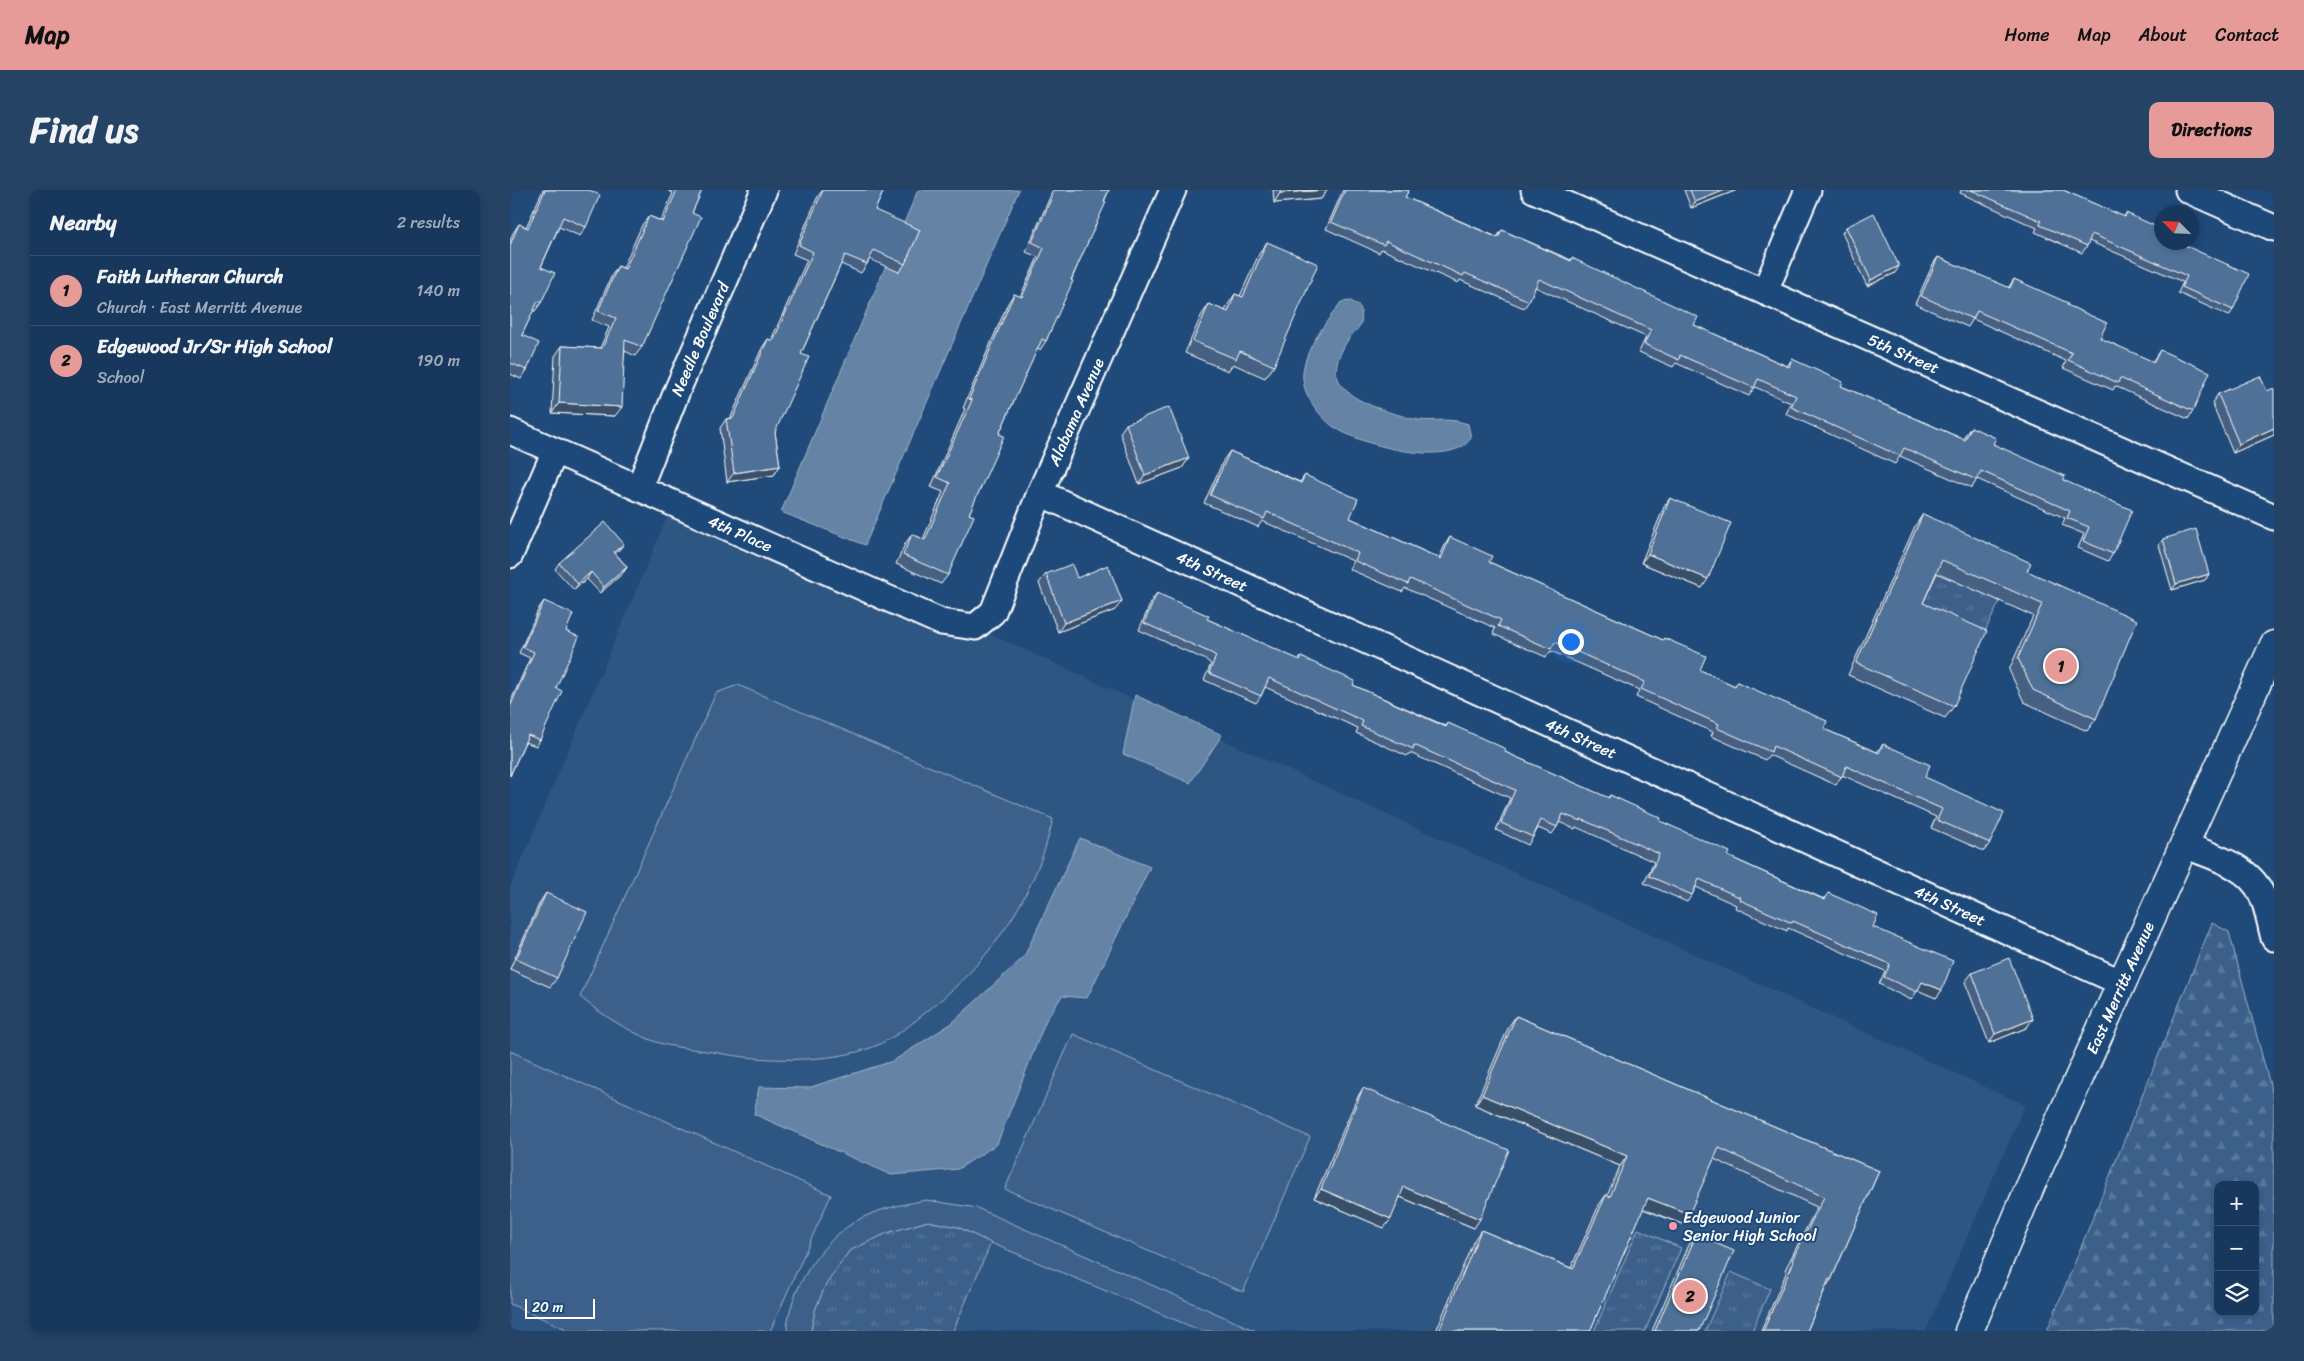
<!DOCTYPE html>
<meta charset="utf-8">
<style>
:root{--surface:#17385c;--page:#244365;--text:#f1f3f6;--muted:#9eacbb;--line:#365272;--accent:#e69b98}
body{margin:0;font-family:Sriracha,sans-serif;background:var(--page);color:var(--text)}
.controls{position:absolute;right:15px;bottom:15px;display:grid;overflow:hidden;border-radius:10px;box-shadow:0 2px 8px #0003}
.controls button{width:45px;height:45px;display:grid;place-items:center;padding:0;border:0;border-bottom:1px solid var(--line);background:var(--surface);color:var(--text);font:25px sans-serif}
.compass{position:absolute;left:1644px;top:15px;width:45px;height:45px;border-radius:50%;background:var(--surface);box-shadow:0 2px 8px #0003;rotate:294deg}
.scale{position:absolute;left:15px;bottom:12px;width:70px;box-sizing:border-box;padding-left:5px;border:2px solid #fff;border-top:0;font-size:14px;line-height:18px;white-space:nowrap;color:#fff;-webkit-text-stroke:4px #1f4a7a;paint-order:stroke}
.you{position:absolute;left:1060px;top:451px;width:18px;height:18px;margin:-12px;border:4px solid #fff;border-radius:50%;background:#1a73e8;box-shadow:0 0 0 8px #1a73e833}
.badge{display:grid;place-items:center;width:32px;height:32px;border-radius:50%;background:var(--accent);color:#111;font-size:16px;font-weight:700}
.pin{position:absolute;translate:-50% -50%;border:2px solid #fff;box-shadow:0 1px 5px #0006}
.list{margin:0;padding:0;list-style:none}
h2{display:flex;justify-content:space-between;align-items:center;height:65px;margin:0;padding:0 20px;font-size:21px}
h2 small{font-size:16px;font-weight:400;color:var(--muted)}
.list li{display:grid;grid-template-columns:32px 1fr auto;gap:15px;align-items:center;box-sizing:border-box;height:70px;padding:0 20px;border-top:1px solid var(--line)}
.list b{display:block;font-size:19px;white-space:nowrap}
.list p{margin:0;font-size:16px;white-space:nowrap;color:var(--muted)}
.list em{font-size:16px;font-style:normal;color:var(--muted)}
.icon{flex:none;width:28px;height:28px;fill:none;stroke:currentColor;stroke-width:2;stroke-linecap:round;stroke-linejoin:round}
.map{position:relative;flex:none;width:1764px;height:1141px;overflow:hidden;border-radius:10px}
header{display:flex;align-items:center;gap:30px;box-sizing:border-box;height:70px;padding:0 25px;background:var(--accent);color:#111}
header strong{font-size:24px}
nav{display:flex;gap:28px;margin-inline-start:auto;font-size:18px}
.intro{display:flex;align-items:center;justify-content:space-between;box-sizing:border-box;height:120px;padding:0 30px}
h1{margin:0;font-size:35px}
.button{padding:12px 22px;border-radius:10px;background:var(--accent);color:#111;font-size:18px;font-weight:700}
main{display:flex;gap:30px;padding:0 30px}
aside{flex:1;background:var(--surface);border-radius:10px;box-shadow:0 2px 8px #0003}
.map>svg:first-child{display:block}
.built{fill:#2e5683}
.grass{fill:url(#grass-tufts);stroke:#9eb0c5}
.forest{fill:url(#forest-firs);stroke:#9eb0c5;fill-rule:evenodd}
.pitch{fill:#3c618b;stroke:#9eb0c5}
.water{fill:#6583a4;stroke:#a3b5c8}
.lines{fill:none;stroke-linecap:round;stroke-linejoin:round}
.street-casing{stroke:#fff;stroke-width:29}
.secondary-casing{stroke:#fff;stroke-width:31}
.street{stroke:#1f4a7a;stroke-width:25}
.secondary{stroke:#1f4a7a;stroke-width:28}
.wall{fill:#456182;stroke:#fff}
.shaded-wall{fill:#384f6a;stroke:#fff}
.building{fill:#507197;stroke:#fff}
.poi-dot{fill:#ff9aa2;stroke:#1f4a7a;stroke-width:2}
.labels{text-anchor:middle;stroke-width:4;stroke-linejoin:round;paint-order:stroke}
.street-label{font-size:16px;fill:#fff;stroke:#1f4a7a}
.poi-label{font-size:16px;fill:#fff;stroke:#1f4a7a;text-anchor:start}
</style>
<header>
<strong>Map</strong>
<nav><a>Home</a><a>Map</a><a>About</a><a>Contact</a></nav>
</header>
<div class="intro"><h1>Find us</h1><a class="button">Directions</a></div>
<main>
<aside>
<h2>Nearby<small>2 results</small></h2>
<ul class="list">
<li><span class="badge">1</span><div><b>Faith Lutheran Church</b><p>Church · East Merritt Avenue</p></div><em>140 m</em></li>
<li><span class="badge">2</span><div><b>Edgewood Jr/Sr High School</b><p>School</p></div><em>190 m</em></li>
</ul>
</aside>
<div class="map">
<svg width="1764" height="1141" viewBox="0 0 1764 1141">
<defs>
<pattern id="grass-tufts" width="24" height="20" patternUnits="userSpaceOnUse" patternTransform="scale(1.25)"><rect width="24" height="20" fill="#3c618b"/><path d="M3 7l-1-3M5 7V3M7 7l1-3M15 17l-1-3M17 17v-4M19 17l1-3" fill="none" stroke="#59799c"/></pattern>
<pattern id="forest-firs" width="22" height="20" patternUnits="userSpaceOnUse" patternTransform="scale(1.25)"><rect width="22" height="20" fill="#3c618b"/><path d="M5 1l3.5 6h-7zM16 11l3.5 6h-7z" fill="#59799c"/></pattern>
</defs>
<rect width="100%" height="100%" fill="#1f4a7a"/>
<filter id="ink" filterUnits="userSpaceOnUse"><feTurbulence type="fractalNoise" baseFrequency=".02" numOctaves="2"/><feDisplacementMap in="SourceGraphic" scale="10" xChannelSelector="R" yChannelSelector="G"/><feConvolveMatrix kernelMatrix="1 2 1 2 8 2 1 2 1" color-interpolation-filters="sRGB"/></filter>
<g filter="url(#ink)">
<polygon class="built" points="163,313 465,437 1515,915 1416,1141 0,1141 0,698"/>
<g class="grass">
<polygon points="1424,382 1490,411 1469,453 1405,425"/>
<polygon points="418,1031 448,1037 481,1053 443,1141 301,1141 305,1120 315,1096 339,1061 377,1043"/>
<polygon points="1128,1039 1171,1058 1135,1141 1084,1141"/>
<polygon points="1221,1082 1260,1099 1242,1141 1195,1141"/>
</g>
<path class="forest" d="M1702 733 1719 742 1764 910V1141H1537ZM1708 995H1745V1122H1708Z"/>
<g class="pitch">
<path d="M228 495 543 629C539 643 536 659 530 672 507 733 466 783 415 823 397 838 376 854 354 860 311 873 251 871 208 863 188 859 159 858 141 850 116 840 91 824 70 807L206 503Z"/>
<polygon points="563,844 800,947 733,1102 495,999"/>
<polygon points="0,861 321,1005 260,1141 61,1141 0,1114"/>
<path d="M416 1010 467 1018 746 1141H692L481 1053 448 1037 418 1031 377 1043 339 1061 315 1096 305 1120 301 1141H277C278 1102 310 1053 343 1033 364 1019 391 1015 416 1010Z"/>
</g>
<g class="water">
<polygon points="408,0 509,0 355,355 271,322"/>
<path d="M841 111 850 117C856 139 845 137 836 153 833 158 831 163 829 167 815 201 858 215 882 223 891 225 900 229 909 230 928 232 937 227 958 234L961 248C942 280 843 254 820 234 805 221 791 201 793 182 796 156 817 132 831 112Z"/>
<polygon points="625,505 712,545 680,593 613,564"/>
<polygon points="570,648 640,677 577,808 552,806 536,830 487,954 448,979 381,985 244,924 249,897 298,898 383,871 442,833 514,767"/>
</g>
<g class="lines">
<g class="street-casing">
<g id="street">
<path id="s1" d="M1024 0 1764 327"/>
<polyline points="1678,0 1764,38"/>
<polyline points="1255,101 1298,0"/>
<path id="s2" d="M0 241 431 432 465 437 483 422 530 303 663 0"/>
<path id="s3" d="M129 298 167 201 254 0"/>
<path id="s4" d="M530 303 1612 793"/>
<polyline points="0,365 45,261"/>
<path d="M1674 655C1701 666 1738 675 1751 703 1758 717 1760 734 1764 748"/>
</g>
</g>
<g class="secondary-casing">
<g id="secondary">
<path id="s5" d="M1459 1141 1519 999 1764 455"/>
</g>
</g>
<use href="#street" class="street"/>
<use href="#secondary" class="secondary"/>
</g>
<g class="wall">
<polygon points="33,0 79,0 76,37 70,46 49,37 31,77 31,113 25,121 23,121 12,145 17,180 11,189 0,184 0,50 3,43 9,34 16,37"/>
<polygon points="157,0 192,0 182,23 132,157 125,166 115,161 105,226 42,223 45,166 52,156 90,158 99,137 82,130 102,85 108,76 113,78 132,35 139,26 151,31 163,3"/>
<polygon points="313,0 374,0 365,20 395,74 389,82 359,69 357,74 351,83 331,74 291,164 265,242 270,276 264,285 217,292 210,238 216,229 220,229 252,158 258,149 261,150 297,70 283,64 308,6"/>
<polygon points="543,0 599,0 536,151 530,160 527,159 489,244 459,324 438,385 431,394 386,374 395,354 402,344 413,349 433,302 421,297 455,219 453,218 498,113 504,104 510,107 528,67 516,62"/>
<polygon points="763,0 817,0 811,9 764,13"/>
<polygon points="833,0 899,0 895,7 987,47 992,40 1061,70 1062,68 1184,135 1277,176 1282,169 1331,196 1453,249 1456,244 1461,237 1483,254 1553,290 1603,364 1598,371 1568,358 1574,344 1552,335 1555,328 1467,289 1462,298 1390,266 1385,274 1276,224 1281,213 1245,197 1239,206 1166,173 1163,177 1129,162 1136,147 1025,97 1019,111 1014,118 950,90 948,93 871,59 869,63 816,39"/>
<polygon points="1174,0 1227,0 1181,18"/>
<polygon points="1451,0 1553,0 1614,27 1616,23 1723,120 1719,126 1668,103 1673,92 1579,51 1577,56 1572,63 1525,42 1527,38 1450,3"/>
<polygon points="1336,37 1385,83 1357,96 1332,43"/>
<polygon points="757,52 764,176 755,188 723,174 718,181 675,163 691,126 699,114 715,121 717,116 725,104 730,106 749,64"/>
<polygon points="1428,67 1498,98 1504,89 1557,115 1590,148 1642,172 1650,160 1683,221 1678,229 1605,196 1603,200 1553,178 1556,171 1463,129 1458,137 1405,114 1423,74"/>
<polygon points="1708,204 1764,245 1723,263 1702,213"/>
<polygon points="616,234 679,268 672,278 629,294 610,243"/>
<polygon points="720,261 790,292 795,285 840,328 929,368 935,355 940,347 979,372 1153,450 1154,448 1190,480 1225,496 1227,492 1314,539 1367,562 1373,554 1415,587 1480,653 1474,661 1421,638 1426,627 1332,585 1326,595 1259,565 1255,570 1201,546 1203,542 1126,507 1129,500 1041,461 1036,467 983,444 985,438 895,398 892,402 839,379 843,371 752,331 748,337 694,313 714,269"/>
<polygon points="1160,308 1192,398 1131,373 1154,317"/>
<polygon points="1413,324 1517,381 1586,529 1577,541 1514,512 1499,480 1523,426 1427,383 1413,413 1444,516 1435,528 1338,485 1405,336"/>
<polygon points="1653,349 1699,384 1695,390 1662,400 1649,355"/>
<polygon points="109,360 105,363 117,377 113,383 90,403 77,389 64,400 45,379 49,373"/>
<polygon points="536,384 567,388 605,420 548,442 529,393"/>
<polygon points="647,403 697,429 789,470 791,467 843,495 936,536 938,533 995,562 1098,608 1100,605 1218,666 1314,709 1318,703 1363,737 1432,800 1426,808 1408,800 1401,810 1369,794 1375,781 1278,738 1277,741 1225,718 1226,715 1186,697 1182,705 1177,712 1134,693 1144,672 1066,637 1065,639 1049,632 1047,637 1042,644 1028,638 1023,647 1018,655 986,640 1000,608 900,563 897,566 846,543 848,538 755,497 751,506 746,513 694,490 701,474 696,470 629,440 642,410"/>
<polygon points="34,411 56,441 46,498 30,550 26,556 15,552 0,586 0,513 20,468 9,463 29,418"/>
<polygon points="36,703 47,788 40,797 0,779 30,712"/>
<polygon points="1462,783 1523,829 1516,838 1479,853 1455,792"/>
<polygon points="1006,826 1369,981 1321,1090 1316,1097 1297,1141 1251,1141 1277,1081 1275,1080 1307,1017 1204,969 1172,1034 1133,1019 1080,1141 926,1141 964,1050 971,1040 1061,1078 1089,1015 1096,1005 1097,1006 1110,976 965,915 999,836"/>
<polygon points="853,898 964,1038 890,1007 874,1038 804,1008 847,908"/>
<polygon points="1186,1045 1189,1141 1142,1141 1179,1055"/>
</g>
<g class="shaded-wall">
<polygon points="817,0 811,9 764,13 770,3"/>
<polygon points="1215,0 1227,0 1181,18 1185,12"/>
<polygon points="1389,76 1385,83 1357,96 1361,90"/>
<polygon points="49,213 112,217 105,226 42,223"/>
<polygon points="1764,238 1764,245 1723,263 1729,254"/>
<polygon points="679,268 672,278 629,294 635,285"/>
<polygon points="270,276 264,285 217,292 224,283"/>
<polygon points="114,354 109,360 100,368 104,362"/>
<polygon points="1138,364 1198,389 1192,398 1131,373"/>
<polygon points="117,377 113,383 90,403 94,397"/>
<polygon points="81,382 77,389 64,400 68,394"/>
<polygon points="1699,384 1695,390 1662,400 1666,394"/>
<polygon points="612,411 605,420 548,442 554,433"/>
<polygon points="1412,792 1432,800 1426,808 1407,800"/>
<polygon points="1523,829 1516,838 1479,853 1485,844"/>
<polygon points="972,905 1117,966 1110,976 965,915"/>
<polygon points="894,997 970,1029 964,1038 888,1006"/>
<polygon points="811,999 881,1029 874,1038 804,1008"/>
<polygon points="1138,1008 1179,1024 1172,1034 1131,1018"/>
</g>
<g class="building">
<polygon points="35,0 79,0 90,5 76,37 53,27 31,77 45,83 31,113 28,111 12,145 29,153 17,180 0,173 0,55 9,34 18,38"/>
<polygon points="167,0 192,0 182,23 191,27 132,157 115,150 112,217 49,213 52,156 92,158 106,128 88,121 108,76 115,79 139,26 153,32"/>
<polygon points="313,0 374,0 365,20 410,40 395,74 364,60 357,74 335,65 291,164 299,167 265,242 270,276 224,283 216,229 223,228 258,149 263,151 303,62 289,55"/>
<polygon points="545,0 599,0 594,11 596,12 561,90 563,91 536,151 532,149 489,244 494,246 459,324 464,326 438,385 393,365 402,344 415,350 440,293 427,287 462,210 459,209 504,104 512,107 534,58 522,52"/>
<polygon points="770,0 815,0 770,3"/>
<polygon points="835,0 899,0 895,7 988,48 992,40 1061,71 1062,68 1188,127 1184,135 1279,177 1282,169 1333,192 1331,196 1455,250 1461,237 1486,248 1483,254 1555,286 1553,290 1622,320 1603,364 1573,351 1579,337 1557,328 1560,321 1471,281 1467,290 1394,258 1390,266 1281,217 1286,206 1248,189 1244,198 1170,165 1169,170 1134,154 1141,140 1029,89 1019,111 955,83 953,86 876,51 874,55 821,32"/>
<polygon points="1180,0 1215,0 1185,12"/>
<polygon points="1461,0 1553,0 1615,27 1616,23 1652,39 1652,52 1667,52 1739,84 1723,120 1672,97 1677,86 1582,44 1577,56 1530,35 1531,31"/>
<polygon points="1364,23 1389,76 1361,90 1336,37"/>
<polygon points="757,52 808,74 764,176 730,161 726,169 683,151 699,114 718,122 725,104 733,107"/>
<polygon points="1428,67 1500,98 1504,89 1558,113 1557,115 1597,133 1590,148 1644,172 1650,160 1700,182 1683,221 1610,188 1608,193 1558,170 1562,163 1467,121 1463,129 1411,106"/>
<polygon points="1750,186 1757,201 1764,198 1764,238 1729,254 1708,204"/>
<polygon points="659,217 679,268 635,285 616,234"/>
<polygon points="720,261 791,293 795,285 848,309 840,328 931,369 940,347 982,366 979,372 1153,450 1154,448 1196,466 1190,480 1225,496 1227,492 1317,531 1314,539 1369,563 1373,554 1420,575 1415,587 1494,623 1480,653 1427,630 1432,619 1336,576 1332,587 1263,556 1261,562 1207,538 1209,534 1131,499 1135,492 1045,452 1041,459 988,436 991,430 900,389 898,394 845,371 848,363 757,322 754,329 700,305"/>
<polygon points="1160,308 1221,333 1198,389 1138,364"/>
<polygon points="1413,324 1521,373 1517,381 1627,430 1586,529 1523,500 1508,468 1532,414 1432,370 1413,413 1477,441 1444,516 1346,473"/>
<polygon points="95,332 114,354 104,362 117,377 94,397 81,382 68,394 49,373"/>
<polygon points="1686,339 1699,384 1666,394 1653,349"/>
<polygon points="562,374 567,388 598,375 612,411 554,433 536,384"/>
<polygon points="647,403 699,426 697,429 790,470 791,467 845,491 843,495 936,537 938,533 996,559 995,562 1099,608 1100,605 1151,628 1150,631 1220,662 1218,666 1315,710 1318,703 1368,725 1363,737 1443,771 1432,800 1412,792 1407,802 1374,787 1380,774 1283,731 1282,733 1230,710 1231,708 1189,689 1182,705 1139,686 1149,664 1071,629 1070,631 1053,624 1047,637 1031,630 1023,647 991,633 1005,600 904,555 903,559 851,536 853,531 759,488 751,506 699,483 706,466 701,463 634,433"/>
<polygon points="34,411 63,424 56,441 69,447 46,498 52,501 30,550 18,545 0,586 0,517 24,462 13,457"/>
<polygon points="36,703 77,722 47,788 6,769"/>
<polygon points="1499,768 1523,829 1485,844 1462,783"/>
<polygon points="1006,826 1369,981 1321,1090 1319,1089 1297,1141 1253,1141 1284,1071 1282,1070 1314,1007 1209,958 1179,1024 1138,1008 1080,1141 929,1141 971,1040 1063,1079 1096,1005 1100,1007 1117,966 972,905"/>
<polygon points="853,898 999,960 970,1029 894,997 881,1029 811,999"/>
<polygon points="1186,1045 1224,1061 1189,1141 1145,1141"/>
</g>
</g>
<circle class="poi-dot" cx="1163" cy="1036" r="5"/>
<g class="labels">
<g class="street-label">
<text dy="6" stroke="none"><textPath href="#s3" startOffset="161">Needle Boulevard</textPath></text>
<text dy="6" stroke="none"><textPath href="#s1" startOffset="404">5th Street</textPath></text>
<text dy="6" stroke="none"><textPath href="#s2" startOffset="746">Alabama Avenue</textPath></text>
<text dy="6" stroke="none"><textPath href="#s2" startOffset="252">4th Place</textPath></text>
<text dy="6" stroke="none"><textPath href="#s4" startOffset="189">4th Street</textPath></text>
<text dy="6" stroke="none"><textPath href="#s4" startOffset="594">4th Street</textPath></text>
<text dy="6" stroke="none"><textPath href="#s4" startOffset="999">4th Street</textPath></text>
<text dy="6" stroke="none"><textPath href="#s5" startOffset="375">East Merritt Avenue</textPath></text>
</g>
<g class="poi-label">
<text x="1173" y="1033">Edgewood Junior<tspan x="1173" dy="18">Senior High School</tspan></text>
</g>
</g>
</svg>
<div class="controls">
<button>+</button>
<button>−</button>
<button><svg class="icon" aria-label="layers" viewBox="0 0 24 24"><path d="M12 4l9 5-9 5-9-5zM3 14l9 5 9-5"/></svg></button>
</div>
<svg class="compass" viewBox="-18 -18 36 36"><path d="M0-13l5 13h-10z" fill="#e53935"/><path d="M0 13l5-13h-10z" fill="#9eacbb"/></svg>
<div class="scale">20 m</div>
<div class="you"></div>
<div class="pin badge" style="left:1551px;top:476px">1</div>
<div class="pin badge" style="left:1180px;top:1106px">2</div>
</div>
</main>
